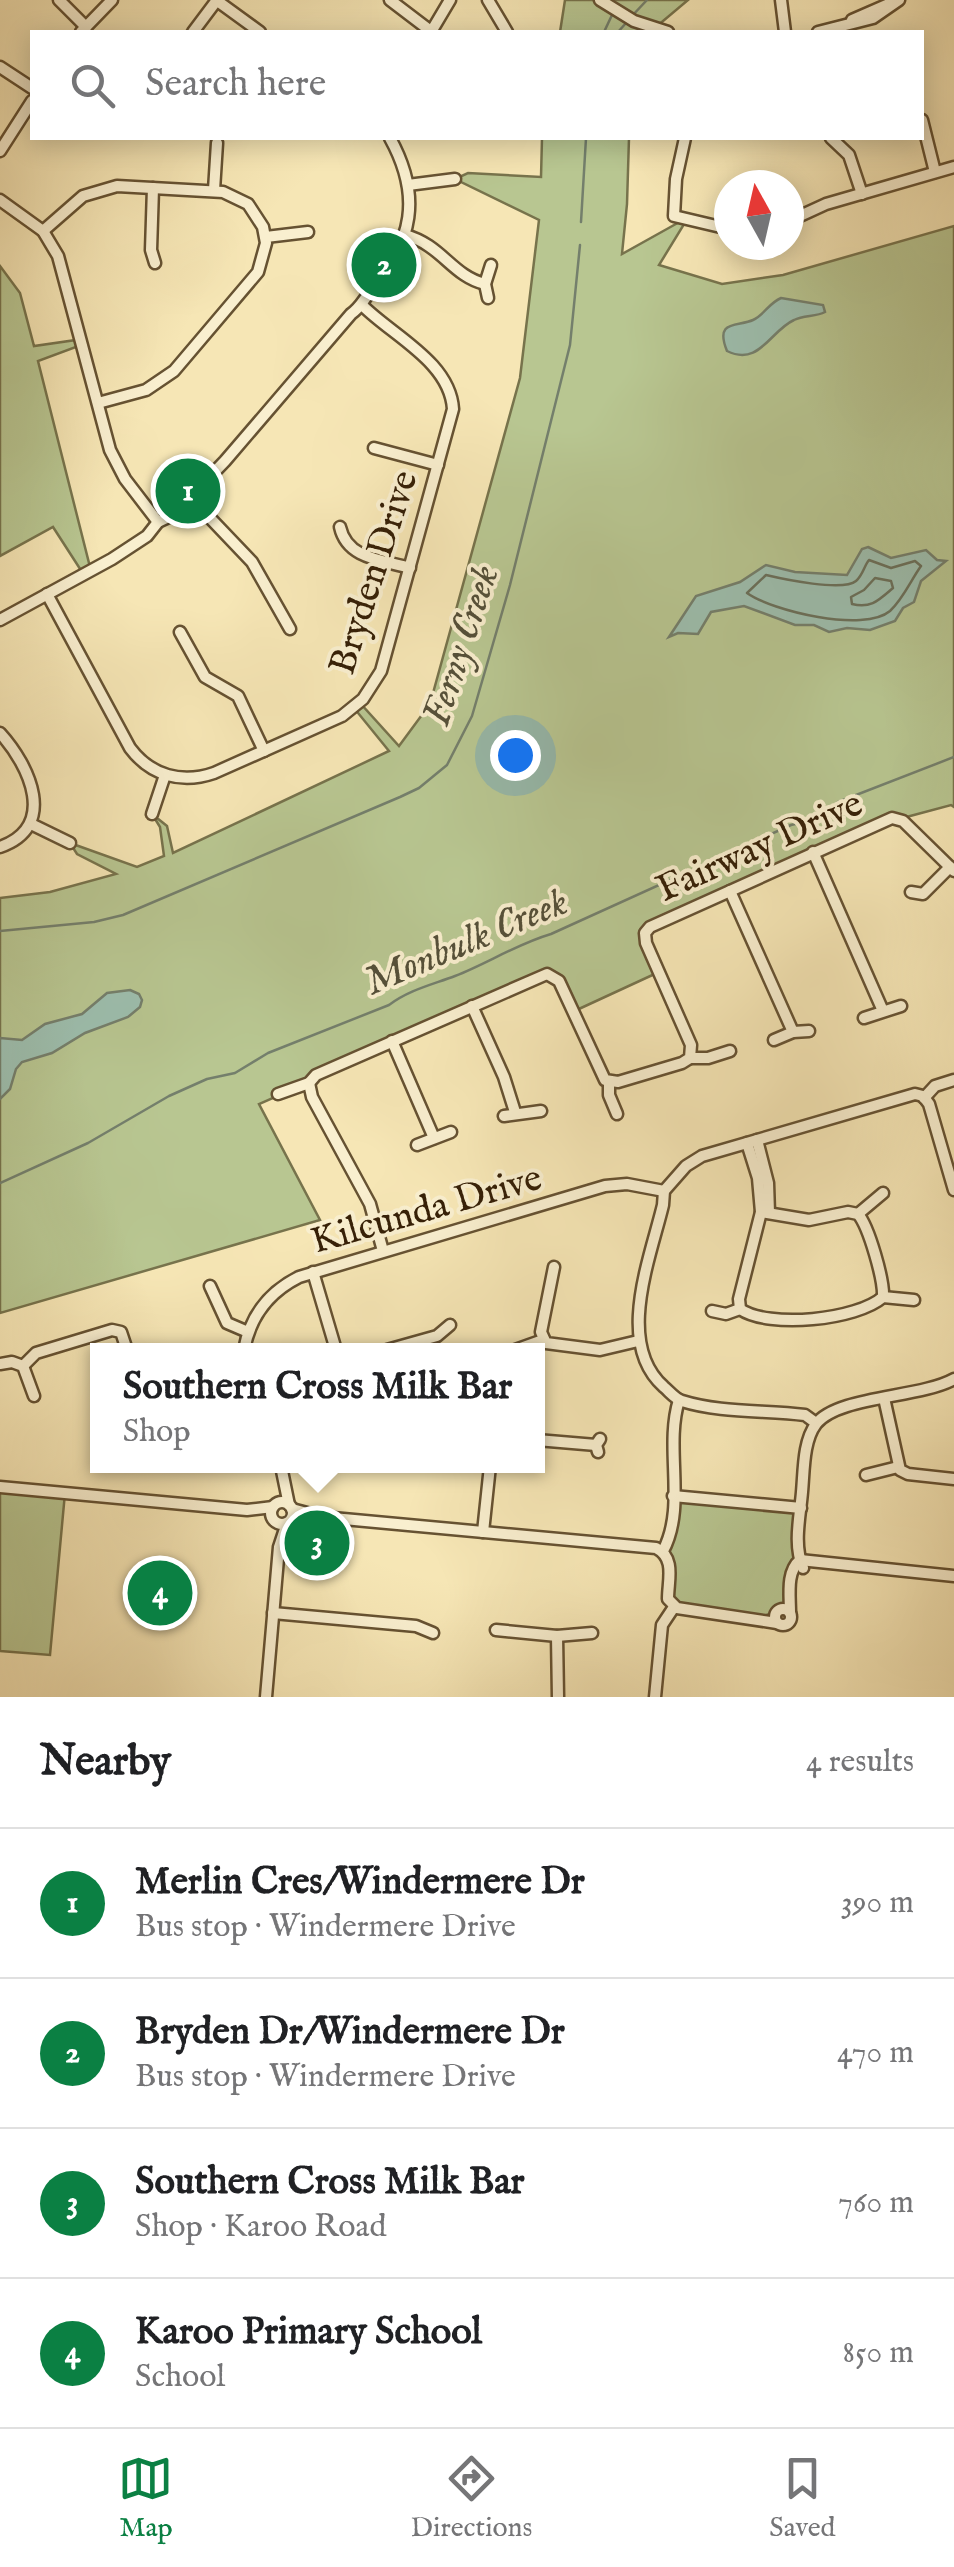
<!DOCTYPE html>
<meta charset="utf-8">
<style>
:root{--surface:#fff;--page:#f6f6f6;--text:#202124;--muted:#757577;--line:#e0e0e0;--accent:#0b8043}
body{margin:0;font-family:"IM FELL English",serif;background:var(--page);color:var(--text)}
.compass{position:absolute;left:714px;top:170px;width:90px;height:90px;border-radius:50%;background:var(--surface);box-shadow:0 5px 25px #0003;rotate:352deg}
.you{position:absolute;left:515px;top:755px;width:35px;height:35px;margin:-25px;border:8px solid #fff;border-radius:50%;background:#1a73e8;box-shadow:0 0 0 15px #1a73e833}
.badge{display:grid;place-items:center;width:65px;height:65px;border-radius:50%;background:var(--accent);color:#fff;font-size:32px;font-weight:700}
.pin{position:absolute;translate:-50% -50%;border:5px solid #fff;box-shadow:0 2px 10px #0006}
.popup{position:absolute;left:90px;top:1343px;width:455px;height:130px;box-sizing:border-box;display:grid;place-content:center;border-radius:0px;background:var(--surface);filter:drop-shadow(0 2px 8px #0005);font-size:32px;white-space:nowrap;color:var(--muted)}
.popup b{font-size:38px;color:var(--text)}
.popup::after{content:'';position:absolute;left:50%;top:100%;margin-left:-20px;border:20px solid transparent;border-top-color:var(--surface)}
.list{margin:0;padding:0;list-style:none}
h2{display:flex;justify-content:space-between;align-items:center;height:130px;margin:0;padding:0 40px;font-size:42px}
h2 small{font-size:32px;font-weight:400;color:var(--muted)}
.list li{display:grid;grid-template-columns:65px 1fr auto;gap:30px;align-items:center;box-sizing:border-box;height:150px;padding:0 40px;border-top:2px solid var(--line)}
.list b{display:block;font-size:38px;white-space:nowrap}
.list p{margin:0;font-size:32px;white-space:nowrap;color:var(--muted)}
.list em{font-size:32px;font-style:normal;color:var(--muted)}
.icon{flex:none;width:55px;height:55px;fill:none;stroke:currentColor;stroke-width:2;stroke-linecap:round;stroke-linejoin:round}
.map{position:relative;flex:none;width:954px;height:1697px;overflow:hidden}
.search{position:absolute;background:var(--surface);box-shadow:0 5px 25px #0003;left:30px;right:30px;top:30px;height:110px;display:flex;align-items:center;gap:25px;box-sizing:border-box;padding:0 35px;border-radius:0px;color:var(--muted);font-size:38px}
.sheet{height:730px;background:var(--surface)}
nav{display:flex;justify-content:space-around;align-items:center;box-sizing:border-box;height:140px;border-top:2px solid var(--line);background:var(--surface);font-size:28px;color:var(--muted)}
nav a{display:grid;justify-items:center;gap:5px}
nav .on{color:var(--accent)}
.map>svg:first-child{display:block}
.green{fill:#b8c691;stroke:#77734c;stroke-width:2.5}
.water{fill:#9dbfaf;stroke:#747f6c;stroke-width:2.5}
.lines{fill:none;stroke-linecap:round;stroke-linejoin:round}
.shore{stroke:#6a705b;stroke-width:2.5}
.stream{stroke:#747f6c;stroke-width:2.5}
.minor-casing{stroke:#665232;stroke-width:15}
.minor{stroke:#f9efcf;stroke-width:10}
.labels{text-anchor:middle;stroke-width:8;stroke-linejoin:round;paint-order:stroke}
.street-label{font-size:38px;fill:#362007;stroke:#f9efcf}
.water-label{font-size:40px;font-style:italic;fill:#555039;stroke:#f9efcf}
</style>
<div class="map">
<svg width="954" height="1697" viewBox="0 0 954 1697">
<rect width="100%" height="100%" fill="#f6e6b5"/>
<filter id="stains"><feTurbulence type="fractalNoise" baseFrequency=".002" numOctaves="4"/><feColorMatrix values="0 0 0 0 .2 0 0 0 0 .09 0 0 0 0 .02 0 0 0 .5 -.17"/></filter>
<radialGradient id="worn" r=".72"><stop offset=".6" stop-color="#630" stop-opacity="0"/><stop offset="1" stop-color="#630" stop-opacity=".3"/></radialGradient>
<g class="green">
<polygon points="565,0 688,0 650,32 560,32"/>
<polygon points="542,138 629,138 627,204 622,254 683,220 686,221 659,265 722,284 783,275 954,226 954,807 951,805 899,819 646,931 659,972 581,1008 572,1012 552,975 259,1104 320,1220 0,1313 0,898 50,892 116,874 77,854 70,843 137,867 164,856 160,827 152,814 167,826 173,853 389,751 354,708 360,703 399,746 430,704 520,378 539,220 455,179 468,173 541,177"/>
<polygon points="0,266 20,293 34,346 83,339 84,344 38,361 91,571 84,575 53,527 0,556"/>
<polygon points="0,1487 65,1493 50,1655 0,1651"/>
<polygon points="673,1496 801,1508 790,1594 783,1609 764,1616 671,1604 667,1558"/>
</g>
<g class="water">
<path d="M781 298 823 305 825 312C816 317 804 315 794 320 770 331 759 367 727 351 714 319 738 327 753 320 764 315 769 303 781 298Z"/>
<polygon points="868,547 891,558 926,550 937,560 946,561 921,581 914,602 903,608 895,621 870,630 847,628 829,632 814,625 795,625 744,606 711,612 698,634 678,633 669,637 696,596 740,582 766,565 795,572 847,575 862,549"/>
<polygon points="130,990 139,994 142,1000 140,1007 128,1017 85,1033 52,1053 22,1062 16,1069 10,1089 0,1099 0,1038 22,1040 45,1024 82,1014 107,993"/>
</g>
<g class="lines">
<g class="shore">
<path d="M869 560 891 568 915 561 921 566C911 580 903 599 890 611 864 633 772 611 747 593L766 575C783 579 843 592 856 581 863 575 864 566 869 560Z"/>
<path d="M875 578 891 581 893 588C879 600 871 609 852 604L851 597 864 590Z"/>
</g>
<g class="stream">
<polyline points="631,17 647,0"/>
<polyline points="604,32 612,15"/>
<polyline points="618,32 626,23"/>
<polyline points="581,222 586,138"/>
<polyline points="0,931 94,922 123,915 400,797 419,788 447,765 472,716 510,585 570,345 580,245"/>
<path d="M0 1183 88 1143 169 1096 207 1079 235 1073 268 1053 389 1005C409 990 431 985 455 976 488 963 517 944 551 934L791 825 821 818 838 802 954 757"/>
</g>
<g class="minor-casing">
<g id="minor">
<polyline points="59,0 86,27"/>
<polyline points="216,0 260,32"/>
<polyline points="390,0 432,32"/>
<polyline points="488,0 507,32"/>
<polyline points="600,0 634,21 668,32"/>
<polyline points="781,0 785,32"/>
<polyline points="852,20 891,3"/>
<polyline points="81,32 112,0"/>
<polyline points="193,32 217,0"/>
<polyline points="431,32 450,0"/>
<polyline points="818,32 873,18 899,0"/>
<polyline points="0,67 32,88"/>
<polyline points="922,120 935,172"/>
<polyline points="685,138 676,179 674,216 729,229"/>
<polyline points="831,138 849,155 862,194"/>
<polyline points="0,151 32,101"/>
<polyline points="408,185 455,179"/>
<polyline points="153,188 151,250 155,263"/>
<polyline points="214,190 217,143"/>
<polyline points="0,200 43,231 58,256 110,450 125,479 158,522"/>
<polyline points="789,221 826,204 954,167"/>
<polyline points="43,231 83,196 117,186 223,192 248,204 263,227 266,243 258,272 174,371 146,390 98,403"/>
<path d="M405 235C442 245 452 276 485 284"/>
<polyline points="266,237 308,232"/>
<polyline points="488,298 485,284 491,265"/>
<polyline points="374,448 438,465"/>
<polyline points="191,498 252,562 290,629"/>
<path d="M340 527C347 559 382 560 410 568"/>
<path d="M47 594 130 748C151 776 182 784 214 773L342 716 363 699 381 671 453 409C450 362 393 336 363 306"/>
<path d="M0 620 112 559 147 536 158 522 173 515 225 461 351 314C361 307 363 300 371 291 413 241 422 196 390 138"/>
<polyline points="180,632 205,677 238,696 264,751"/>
<path d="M0 733C30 766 58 827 0 847"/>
<polyline points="152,814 165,775"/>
<polyline points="31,824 70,843"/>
<polyline points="813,852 883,1011"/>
<polyline points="730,891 793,1032"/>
<polyline points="911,892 923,894 950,867"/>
<polyline points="472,1006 504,1077 515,1112"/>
<polyline points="864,1018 901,1006"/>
<polyline points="774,1040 793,1032 809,1031"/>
<polyline points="392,1041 434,1138"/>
<polyline points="690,1058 708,1058 730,1051"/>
<polyline points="609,1082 609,1095 617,1114"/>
<polyline points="309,1083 312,1097 370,1204 383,1251"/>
<polyline points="278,1094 309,1083 316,1075 547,974 559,981 605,1080 618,1082 682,1063 690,1058 691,1045 646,943 645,933 650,927 892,818 903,821 954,871"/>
<polyline points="924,1098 935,1086 954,1080"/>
<polyline points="504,1116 541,1111"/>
<polyline points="757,1140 768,1183 769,1213"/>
<path d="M747 1143 758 1178 761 1212 739 1299 740 1309C769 1329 857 1320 883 1297"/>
<polyline points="417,1145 451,1132"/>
<path d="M761 1212 809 1220 848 1212 858 1214C869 1227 884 1280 883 1297"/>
<polyline points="858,1214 883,1193"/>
<polyline points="554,1267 541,1332 546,1343 600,1350 638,1341"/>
<polyline points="313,1272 336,1350"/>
<polyline points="210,1286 227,1323 248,1332"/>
<polyline points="883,1297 914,1300"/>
<polyline points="712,1311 726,1314 740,1309"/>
<path d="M244 1350C250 1317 269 1292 299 1277L605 1186 627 1184 664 1191"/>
<polyline points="387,1350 437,1336 450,1325"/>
<polyline points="515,1350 543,1340"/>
<polyline points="0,1364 12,1362 23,1366 34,1396"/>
<polyline points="23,1366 36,1353 112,1330 121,1332 127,1350"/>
<polyline points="884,1398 900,1470 908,1474 954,1479"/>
<path d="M816 1423 805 1415C765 1410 720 1413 682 1401 675 1399 670 1392 664 1387 615 1344 650 1259 663 1205L664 1191 686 1166 702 1156 915 1094 923 1096 929 1104 954 1190"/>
<polyline points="537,1440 596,1445"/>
<polyline points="598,1452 596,1445 600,1439"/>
<polyline points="281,1466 289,1505"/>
<polyline points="866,1475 898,1467"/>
<polyline points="0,1487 247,1510 273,1507"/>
<polyline points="673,1496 801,1508"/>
<circle cx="282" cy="1513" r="11"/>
<path d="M292 1509 322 1517 656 1548C676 1558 668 1580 668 1599L677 1608 777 1623"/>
<polyline points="483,1532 490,1466"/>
<path d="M663 1551C687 1506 664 1448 679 1400"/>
<polyline points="800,1560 954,1576"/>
<path d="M803 1568C793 1544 800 1517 802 1492 804 1471 803 1441 816 1424 837 1396 920 1398 954 1379"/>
<circle cx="783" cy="1617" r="8"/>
<polyline points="273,1613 416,1626 433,1633"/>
<path d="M790 1613C790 1595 786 1572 800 1560"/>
<polyline points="496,1630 557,1636 592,1633"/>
<polyline points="557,1636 558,1697"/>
<polyline points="266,1697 279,1547 287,1523"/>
<polyline points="655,1697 662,1625 674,1607"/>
</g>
</g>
<use href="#minor" class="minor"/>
</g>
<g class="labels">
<g class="street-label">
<text transform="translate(372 572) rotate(-72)" y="13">Bryden Drive</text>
<text transform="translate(759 845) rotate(-24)" y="13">Fairway Drive</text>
<text transform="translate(426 1208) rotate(-16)" y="13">Kilcunda Drive</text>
</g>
<g class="water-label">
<text transform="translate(459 645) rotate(-72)" y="14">Ferny Creek</text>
<text transform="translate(465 940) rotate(-23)" y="14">Monbulk Creek</text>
</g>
</g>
<rect width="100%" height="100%" filter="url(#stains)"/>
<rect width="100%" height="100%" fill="url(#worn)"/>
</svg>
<svg class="compass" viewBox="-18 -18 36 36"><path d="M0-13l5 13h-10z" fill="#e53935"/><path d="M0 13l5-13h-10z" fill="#757577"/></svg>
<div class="you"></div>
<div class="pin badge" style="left:188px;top:491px">1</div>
<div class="pin badge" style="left:384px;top:265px">2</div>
<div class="pin badge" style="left:317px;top:1543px">3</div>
<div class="popup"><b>Southern Cross Milk Bar</b>Shop</div>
<div class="pin badge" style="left:160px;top:1593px">4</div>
<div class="search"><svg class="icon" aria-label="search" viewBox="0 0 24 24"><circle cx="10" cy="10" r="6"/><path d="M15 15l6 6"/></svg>Search here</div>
</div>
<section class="sheet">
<h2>Nearby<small>4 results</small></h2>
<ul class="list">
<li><span class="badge">1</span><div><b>Merlin Cres/Windermere Dr</b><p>Bus stop · Windermere Drive</p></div><em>390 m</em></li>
<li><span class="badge">2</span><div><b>Bryden Dr/Windermere Dr</b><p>Bus stop · Windermere Drive</p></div><em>470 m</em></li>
<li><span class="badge">3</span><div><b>Southern Cross Milk Bar</b><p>Shop · Karoo Road</p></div><em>760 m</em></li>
<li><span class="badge">4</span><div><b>Karoo Primary School</b><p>School</p></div><em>850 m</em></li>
</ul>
</section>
<nav>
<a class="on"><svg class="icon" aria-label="map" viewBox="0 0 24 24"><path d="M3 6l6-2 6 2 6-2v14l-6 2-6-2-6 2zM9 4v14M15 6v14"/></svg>Map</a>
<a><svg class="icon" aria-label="directions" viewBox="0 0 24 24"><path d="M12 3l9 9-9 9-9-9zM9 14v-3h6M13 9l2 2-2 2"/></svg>Directions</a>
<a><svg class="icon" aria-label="saved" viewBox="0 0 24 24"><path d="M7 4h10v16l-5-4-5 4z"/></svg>Saved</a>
</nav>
